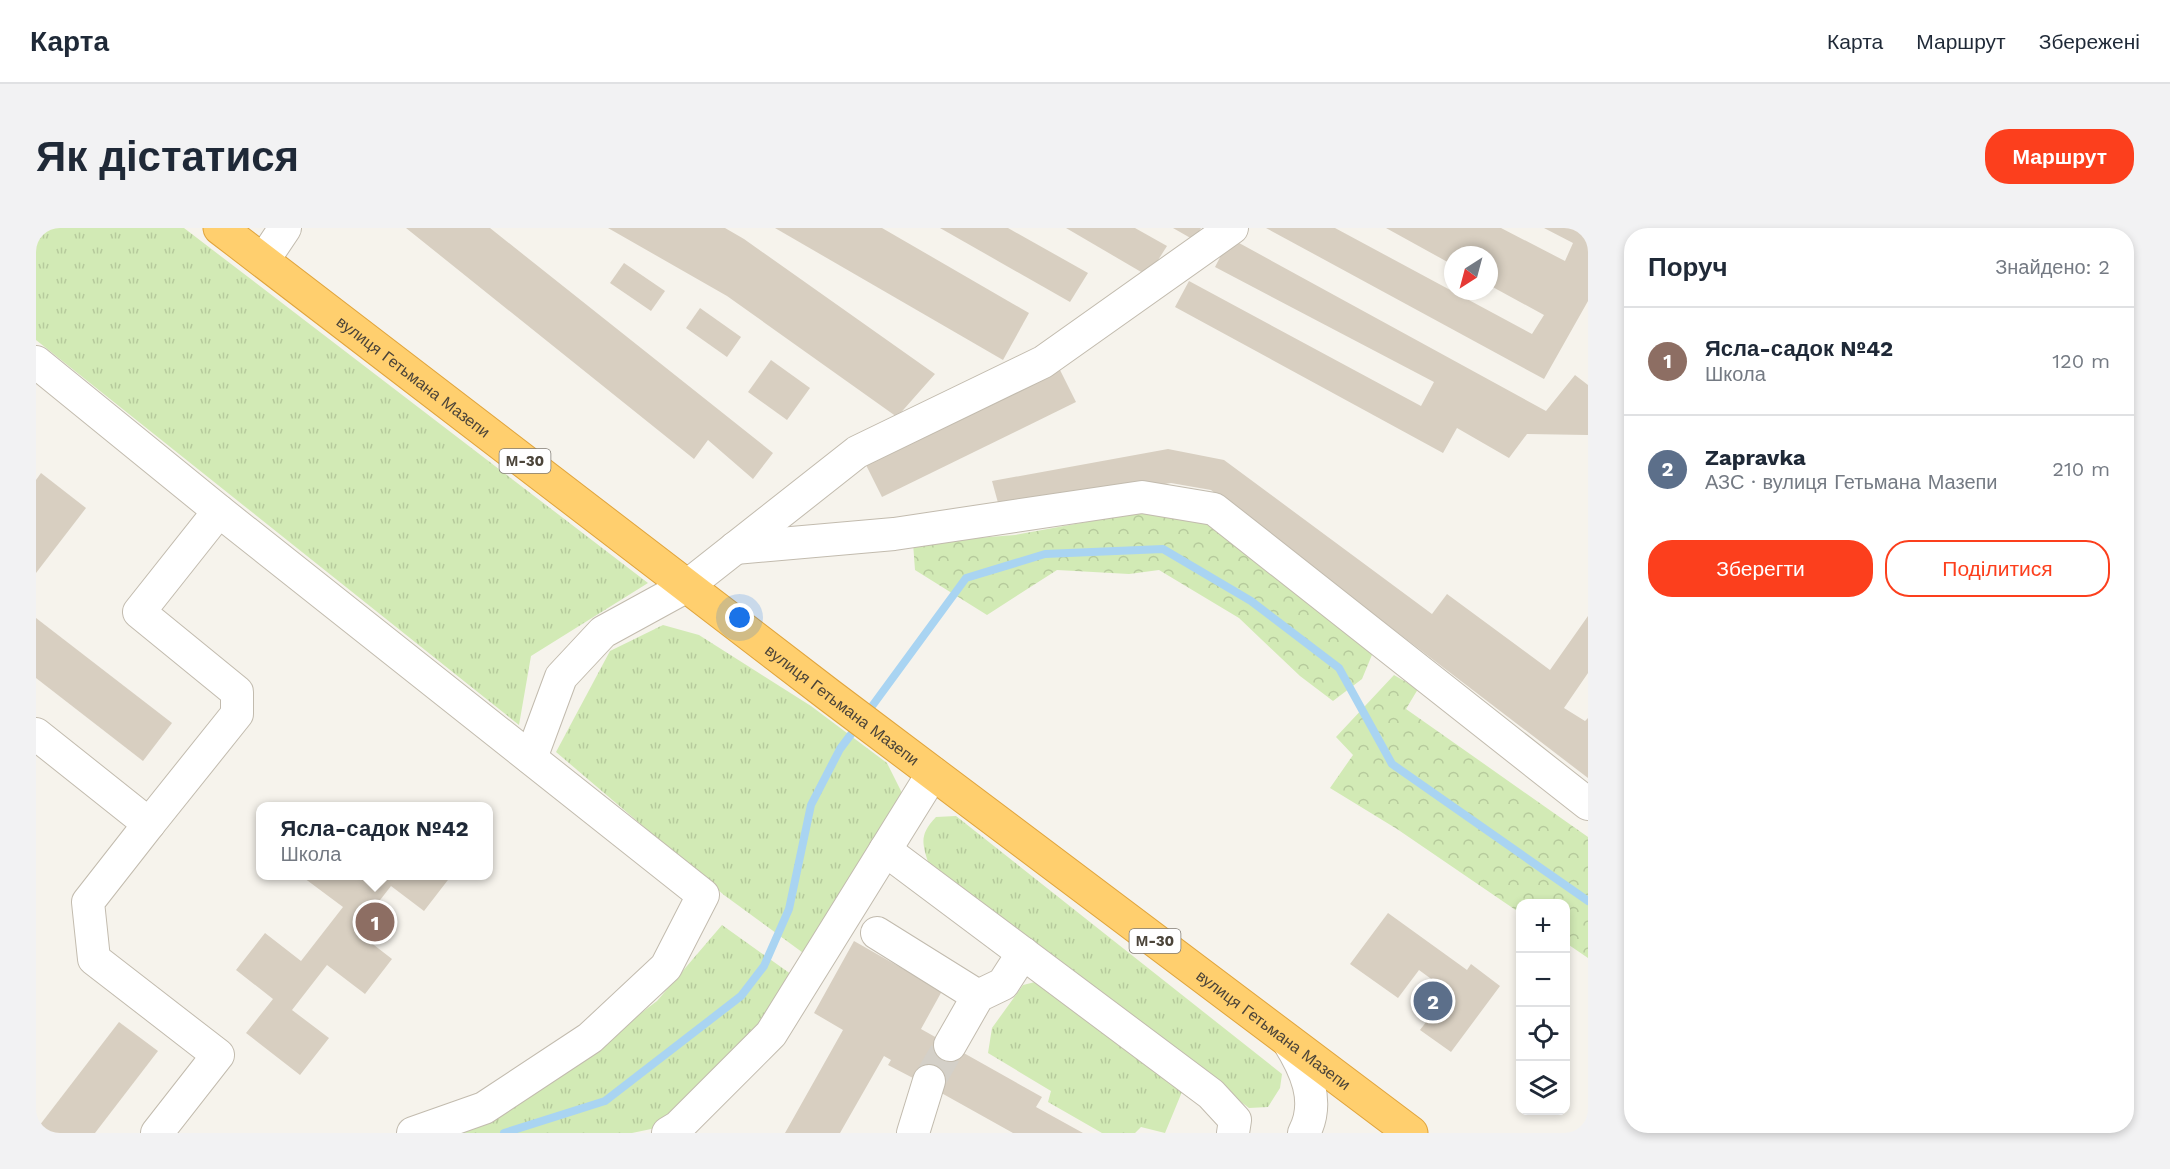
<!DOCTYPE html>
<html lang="uk">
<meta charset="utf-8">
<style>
:root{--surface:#fff;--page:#f2f2f3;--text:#1f2937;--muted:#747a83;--line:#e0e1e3;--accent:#fc3f1d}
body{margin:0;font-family:"Work Sans",sans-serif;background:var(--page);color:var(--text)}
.controls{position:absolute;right:18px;bottom:18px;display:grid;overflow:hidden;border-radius:12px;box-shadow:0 3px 9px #0003}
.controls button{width:54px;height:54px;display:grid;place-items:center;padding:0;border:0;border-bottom:2px solid var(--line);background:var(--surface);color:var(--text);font:30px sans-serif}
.compass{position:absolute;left:1408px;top:18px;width:54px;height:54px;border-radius:50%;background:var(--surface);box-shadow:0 3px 9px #0003;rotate:216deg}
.you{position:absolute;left:704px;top:390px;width:21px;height:21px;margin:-15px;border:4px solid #fff;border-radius:50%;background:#1a73e8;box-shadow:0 0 0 9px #1a73e833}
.badge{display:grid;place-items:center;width:39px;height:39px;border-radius:50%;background:var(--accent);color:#fff;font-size:20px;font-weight:700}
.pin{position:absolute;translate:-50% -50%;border:3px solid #fff;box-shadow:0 2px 6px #0006}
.popup{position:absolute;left:220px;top:574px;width:237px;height:78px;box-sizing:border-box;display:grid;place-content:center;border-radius:12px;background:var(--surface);filter:drop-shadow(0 2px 4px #0005);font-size:20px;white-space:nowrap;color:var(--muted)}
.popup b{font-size:22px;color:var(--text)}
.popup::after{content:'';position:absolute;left:50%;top:100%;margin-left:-12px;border:12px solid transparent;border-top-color:var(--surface)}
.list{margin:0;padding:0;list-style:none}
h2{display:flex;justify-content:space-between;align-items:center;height:78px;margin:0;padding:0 24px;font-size:26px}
h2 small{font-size:20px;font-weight:400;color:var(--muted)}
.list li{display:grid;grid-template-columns:39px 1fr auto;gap:18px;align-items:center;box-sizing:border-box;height:108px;padding:0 24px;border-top:2px solid var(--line)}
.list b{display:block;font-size:22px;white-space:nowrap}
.list p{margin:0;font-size:20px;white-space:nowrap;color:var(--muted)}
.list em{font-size:20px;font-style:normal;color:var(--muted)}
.actions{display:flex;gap:12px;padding:18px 24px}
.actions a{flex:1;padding:14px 0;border:2px solid var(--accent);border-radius:24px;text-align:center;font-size:21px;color:var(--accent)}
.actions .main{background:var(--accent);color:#fff}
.icon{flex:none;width:33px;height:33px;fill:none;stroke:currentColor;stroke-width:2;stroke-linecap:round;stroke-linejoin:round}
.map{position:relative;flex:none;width:1552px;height:905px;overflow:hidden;border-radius:24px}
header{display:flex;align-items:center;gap:36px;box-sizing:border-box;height:84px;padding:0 30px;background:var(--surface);border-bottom:2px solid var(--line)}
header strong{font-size:28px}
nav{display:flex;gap:33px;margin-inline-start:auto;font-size:21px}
.intro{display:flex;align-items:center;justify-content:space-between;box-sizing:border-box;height:144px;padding:0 36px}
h1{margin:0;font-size:42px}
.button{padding:15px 27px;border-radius:24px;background:var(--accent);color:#fff;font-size:21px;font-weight:700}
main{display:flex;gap:36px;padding:0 36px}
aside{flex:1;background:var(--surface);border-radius:24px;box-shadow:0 3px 9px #0003}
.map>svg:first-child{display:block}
.grass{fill:url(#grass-tufts)}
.forest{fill:url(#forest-crowns)}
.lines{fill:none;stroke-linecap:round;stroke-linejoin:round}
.stream{stroke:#a9d4f2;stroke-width:8}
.building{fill:#d8cfc1}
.minor-tunnel{stroke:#d4d0c8;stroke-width:32;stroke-dasharray:32 16;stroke-linecap:butt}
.minor-casing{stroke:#c2bbae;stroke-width:34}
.highway-casing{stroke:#e0a43c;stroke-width:35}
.minor{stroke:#fff;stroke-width:32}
.highway{stroke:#ffcf6e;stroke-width:33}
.labels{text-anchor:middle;stroke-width:4.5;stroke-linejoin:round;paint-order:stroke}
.shield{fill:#fff;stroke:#817c74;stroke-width:1.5}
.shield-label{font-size:15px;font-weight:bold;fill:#4b4439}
.street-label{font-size:16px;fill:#4b4439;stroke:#fff}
</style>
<header>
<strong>Карта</strong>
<nav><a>Карта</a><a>Маршрут</a><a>Збережені</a></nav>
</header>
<div class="intro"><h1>Як дістатися</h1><a class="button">Маршрут</a></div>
<main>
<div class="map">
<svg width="1552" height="905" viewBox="0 0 1552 905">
<defs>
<pattern id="grass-tufts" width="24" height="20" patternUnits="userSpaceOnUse" patternTransform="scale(1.5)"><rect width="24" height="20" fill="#d2eab5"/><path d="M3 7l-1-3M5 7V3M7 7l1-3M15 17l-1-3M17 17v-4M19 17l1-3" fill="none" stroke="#b6ca9c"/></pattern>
<pattern id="forest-crowns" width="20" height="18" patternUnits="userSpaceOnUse" patternTransform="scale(1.5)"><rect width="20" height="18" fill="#d2eab5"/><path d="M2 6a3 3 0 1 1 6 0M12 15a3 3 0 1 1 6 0" fill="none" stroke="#b6ca9c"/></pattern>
</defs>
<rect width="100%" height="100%" fill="#f6f3ec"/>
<g class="grass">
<polygon points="0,0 148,0 612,355 495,428 483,497 0,112"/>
<polygon points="627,397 663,407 775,478 851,535 866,565 774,730 688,667 520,524 574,423"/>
<path d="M920 588 1246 846 1244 860 1232 879 1213 880 893 637C886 615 883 607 900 589Z"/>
<polygon points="686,697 759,749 729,797 620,900 596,905 399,905 528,843 621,773"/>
<polygon points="1011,751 1148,859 1129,905 1105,899 1099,905 1066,905 1012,874 1015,863 952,825 956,800 987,757"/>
</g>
<g class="forest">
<polygon points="1127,280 1178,293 1338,422 1326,451 1297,473 1264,448 1203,390 1123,342 1093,346 1021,342 951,387 879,342 877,315 979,307"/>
<polygon points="1358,447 1382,461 1370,481 1552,609 1552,730 1530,715 1530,676 1484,676 1484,685 1361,601 1294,560 1317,527 1300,509"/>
</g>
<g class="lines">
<g class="stream">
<polyline points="831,485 930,350 1009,326 1127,321 1215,373 1303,440 1356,536 1552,673"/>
<polyline points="468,905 569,873 705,768 728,738 753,681 775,577 804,521 822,497"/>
</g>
</g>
<g class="building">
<polygon points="370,0 454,0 737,225 717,251 672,212 658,231"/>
<polygon points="572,0 689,0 708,11 899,146 861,189 691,68"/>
<polygon points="739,0 846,0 993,85 967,132"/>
<polygon points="904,0 972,0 1052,45 1034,74"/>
<polygon points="1030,0 1099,0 1131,18 1112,48"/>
<polygon points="1137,0 1165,0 1158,12"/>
<polygon points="1230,0 1299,0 1496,106 1508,87 1453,57 1453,27 1417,27 1417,37 1350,0 1465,0 1529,33 1537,15 1508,0 1552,0 1552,73 1508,151"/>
<polygon points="1194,10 1510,183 1539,147 1552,157 1552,207 1491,206 1473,230 1421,200 1407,225 1139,79 1153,53 1385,178 1398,154 1179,39"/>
<polygon points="588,35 629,63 615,83 574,55"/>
<polygon points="664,80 705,109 691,129 650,100"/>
<polygon points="735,132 774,160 751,192 712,164"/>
<polygon points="1022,138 1040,174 846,269 828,233"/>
<polygon points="1132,221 1188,232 1396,386 1411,366 1514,442 1552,388 1552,445 1528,480 1549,493 1552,490 1552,550 1175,262 1135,255 964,282 956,253"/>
<polygon points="5,245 50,280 0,345 0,252"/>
<polygon points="0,390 136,495 107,533 0,450"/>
<polygon points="270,648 415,648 388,683 355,658 320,703 356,731 329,766 291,737 256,782 293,810 264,847 210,805 237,771 200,742 229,705 265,733 307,679 268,650"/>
<polygon points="1352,685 1431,742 1435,736 1464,758 1415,824 1384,802 1413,764 1383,742 1362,770 1314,736"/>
<polygon points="818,713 906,763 885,801 1006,869 1000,879 1047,905 977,905 900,862 852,837 855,832 848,828 804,905 749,905 807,802 778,785"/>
<polygon points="83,794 122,823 59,905 0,905 0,902"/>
</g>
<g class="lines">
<polyline class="minor-tunnel" points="893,853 914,817"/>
<g class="minor-casing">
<g id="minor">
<polyline points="227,33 249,0"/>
<polyline points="0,134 183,283 667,667 630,739 554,810 448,880 377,905"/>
<polyline points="699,320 858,306 1106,269 1178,281 1552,576"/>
<polyline points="0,506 113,596 52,674 58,731 182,827 121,905"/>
<polyline points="495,530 525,449 567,404 651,358 821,224 1007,134 1196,0"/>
<polyline points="113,596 201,486 201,464 103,384 183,283"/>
<polyline points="849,622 1175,866 1199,892 1197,905"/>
<polyline points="841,705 942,768"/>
<path d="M1252 813C1269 840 1285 873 1268 905"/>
<polyline points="914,817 942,768 967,756 987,725"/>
<polyline points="632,905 642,899 735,806 897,545"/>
<polyline points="877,905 893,853"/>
</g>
</g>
<g class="highway-casing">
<g id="highway">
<path id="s1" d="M184 0 793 467 1375 905"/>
</g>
</g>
<use href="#minor" class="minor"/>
<use href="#highway" class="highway"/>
</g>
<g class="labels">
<g class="shield">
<rect x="463.5" y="221" width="51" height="24" rx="4.5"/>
<rect x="1093.5" y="701" width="51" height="24" rx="4.5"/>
</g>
<g class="shield-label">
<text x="489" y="238">М-30</text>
<text x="1119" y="718">М-30</text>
</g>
<g class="street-label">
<text dy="6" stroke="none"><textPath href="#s1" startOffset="244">вулиця Гетьмана Мазепи</textPath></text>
<text dy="6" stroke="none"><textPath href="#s1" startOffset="784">вулиця Гетьмана Мазепи</textPath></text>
<text dy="6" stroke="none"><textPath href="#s1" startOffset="1324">вулиця Гетьмана Мазепи</textPath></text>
</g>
</g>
</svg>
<div class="controls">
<button>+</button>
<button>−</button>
<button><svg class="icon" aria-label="locate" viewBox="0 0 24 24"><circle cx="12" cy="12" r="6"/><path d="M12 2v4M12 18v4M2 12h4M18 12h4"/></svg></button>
<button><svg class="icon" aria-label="layers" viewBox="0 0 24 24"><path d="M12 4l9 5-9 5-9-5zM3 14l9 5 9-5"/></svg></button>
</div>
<svg class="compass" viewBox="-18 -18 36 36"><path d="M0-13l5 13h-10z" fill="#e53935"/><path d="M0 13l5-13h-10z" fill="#747a83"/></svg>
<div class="you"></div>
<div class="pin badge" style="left:339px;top:694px;background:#8d6e63">1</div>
<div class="popup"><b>Ясла-садок №42</b>Школа</div>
<div class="pin badge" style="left:1397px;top:773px;background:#5c6f8a">2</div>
</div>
<aside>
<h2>Поруч<small>Знайдено: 2</small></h2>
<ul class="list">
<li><span class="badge" style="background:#8d6e63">1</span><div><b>Ясла-садок №42</b><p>Школа</p></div><em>120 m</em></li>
<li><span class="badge" style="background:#5c6f8a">2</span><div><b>Zapravka</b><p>АЗС · вулиця Гетьмана Мазепи</p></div><em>210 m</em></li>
</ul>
<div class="actions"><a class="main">Зберегти</a><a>Поділитися</a></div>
</aside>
</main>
